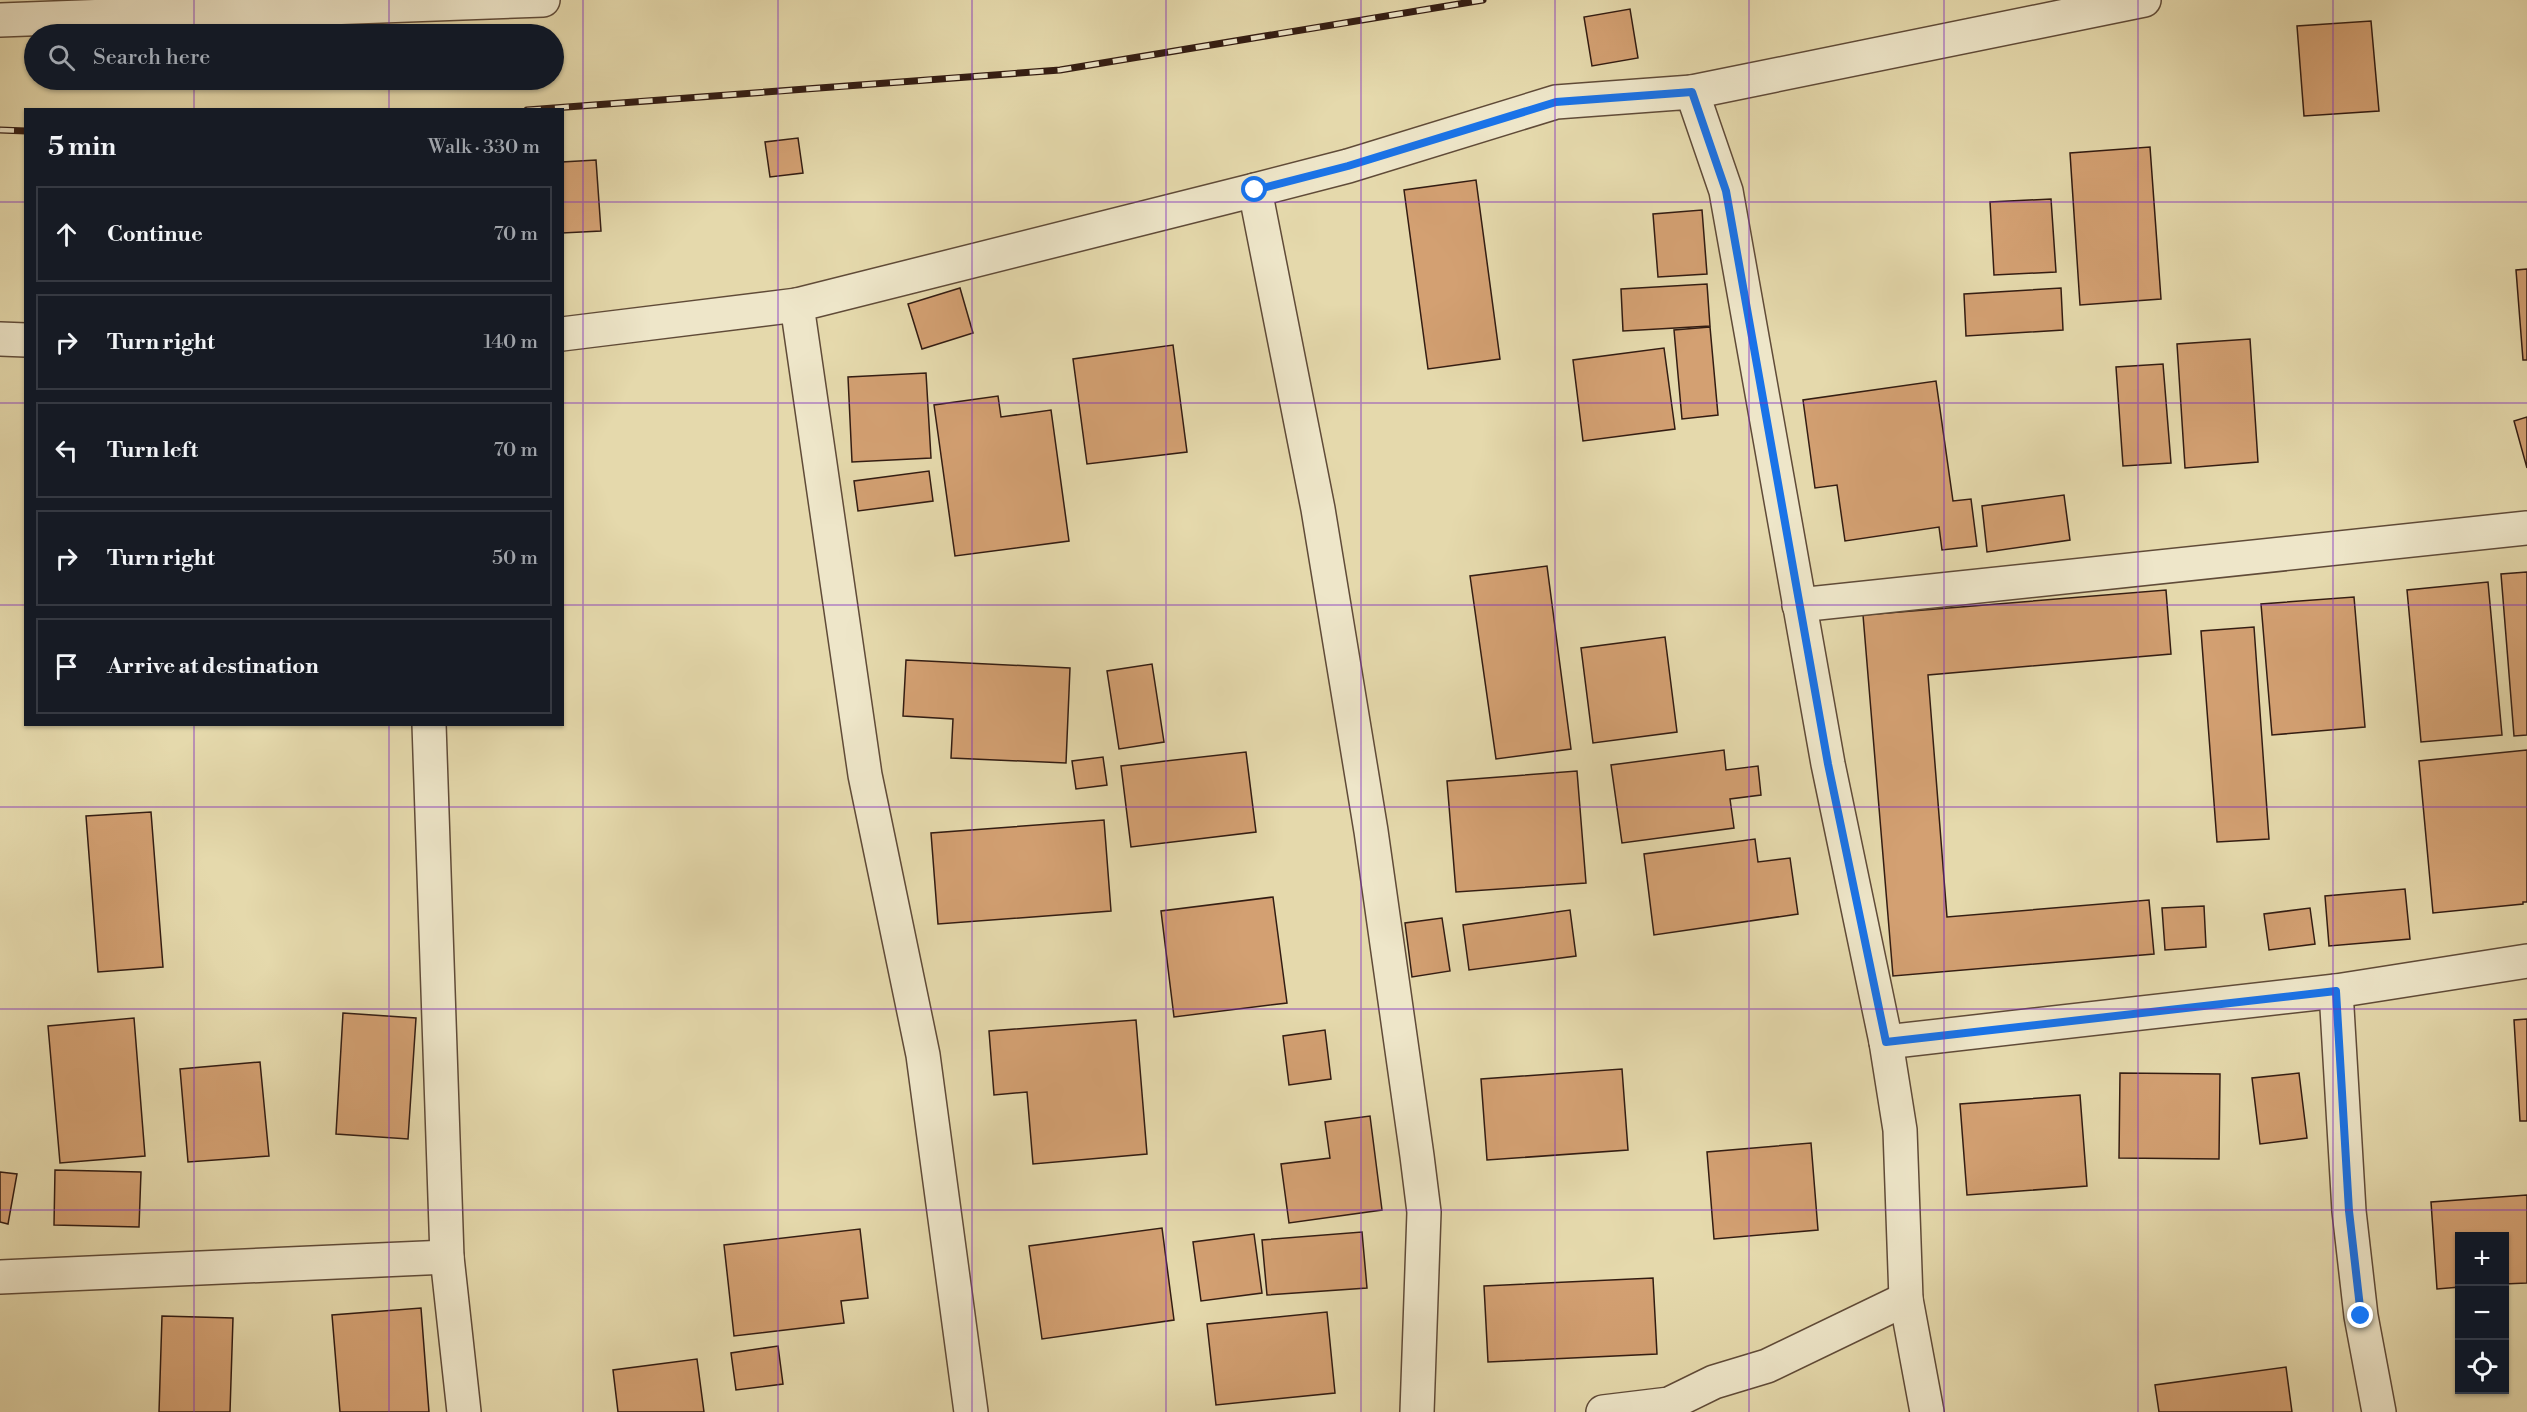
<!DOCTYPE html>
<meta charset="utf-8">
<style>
:root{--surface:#171b24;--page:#242831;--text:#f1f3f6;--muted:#9ea1a6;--line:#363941}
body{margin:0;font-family:"Libre Bodoni",serif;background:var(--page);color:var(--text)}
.controls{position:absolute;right:18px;bottom:18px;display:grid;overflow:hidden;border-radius:0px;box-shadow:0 2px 4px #0004}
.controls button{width:54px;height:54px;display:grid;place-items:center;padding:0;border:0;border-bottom:2px solid var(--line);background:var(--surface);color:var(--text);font:30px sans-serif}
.stop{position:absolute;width:18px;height:18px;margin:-14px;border:4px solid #1a73e8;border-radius:50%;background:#fff}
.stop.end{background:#1a73e8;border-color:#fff;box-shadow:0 2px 6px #0008}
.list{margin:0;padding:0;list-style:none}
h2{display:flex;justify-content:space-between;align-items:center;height:78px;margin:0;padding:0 24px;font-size:26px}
h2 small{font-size:20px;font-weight:400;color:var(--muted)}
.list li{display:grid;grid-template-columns:39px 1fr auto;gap:18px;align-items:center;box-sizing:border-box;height:96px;margin:0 12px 12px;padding:0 12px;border:2px solid var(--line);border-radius:0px}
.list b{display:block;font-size:22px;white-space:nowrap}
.list em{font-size:20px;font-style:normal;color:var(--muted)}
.icon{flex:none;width:33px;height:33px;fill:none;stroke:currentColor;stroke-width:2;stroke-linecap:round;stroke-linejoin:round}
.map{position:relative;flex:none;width:2527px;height:1412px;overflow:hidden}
.search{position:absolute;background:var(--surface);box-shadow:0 2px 4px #0004;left:24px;top:24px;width:540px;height:66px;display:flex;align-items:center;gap:15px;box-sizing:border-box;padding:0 21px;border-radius:33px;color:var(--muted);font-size:22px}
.panel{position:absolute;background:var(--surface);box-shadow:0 2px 4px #0004;left:24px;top:108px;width:540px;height:618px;border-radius:0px}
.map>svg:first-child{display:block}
.building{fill:#d3a072;stroke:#331c12;stroke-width:1.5}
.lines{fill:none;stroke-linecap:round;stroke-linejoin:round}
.minor-casing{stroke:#604b38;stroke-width:36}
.minor{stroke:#eee6c9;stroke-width:33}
.rail-casing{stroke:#331c12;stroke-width:7}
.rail{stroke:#eee6c9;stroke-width:4.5;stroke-dasharray:14;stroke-linecap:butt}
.route{stroke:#1a73e8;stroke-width:8}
.grid{fill:none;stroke:#7b2cbf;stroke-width:1.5;stroke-opacity:0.55}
</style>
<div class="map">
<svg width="2527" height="1412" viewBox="0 0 2527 1412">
<rect width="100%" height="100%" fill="#e5d9ac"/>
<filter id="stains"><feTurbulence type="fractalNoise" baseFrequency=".00333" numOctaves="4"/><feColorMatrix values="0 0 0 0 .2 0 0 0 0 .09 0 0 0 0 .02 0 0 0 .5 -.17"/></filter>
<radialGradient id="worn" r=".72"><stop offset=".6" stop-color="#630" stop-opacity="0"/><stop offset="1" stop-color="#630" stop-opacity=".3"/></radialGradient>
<g class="building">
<polygon points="1630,9 1638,58 1592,66 1584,17"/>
<polygon points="2371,21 2379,111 2304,116 2297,26"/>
<polygon points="798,138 803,173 770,177 765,142"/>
<polygon points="2150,147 2161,299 2080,305 2070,153"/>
<polygon points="596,160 601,231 562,233 562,162"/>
<polygon points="1476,180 1500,359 1428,369 1404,190"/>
<polygon points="2051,199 2056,272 1994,275 1990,202"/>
<polygon points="1702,210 1707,274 1658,277 1653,214"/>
<polygon points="2527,269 2527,360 2523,360 2516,270"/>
<polygon points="1707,284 1710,326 1623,331 1621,289"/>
<polygon points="960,288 973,333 922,349 908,304"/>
<polygon points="2061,288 2063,330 1966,336 1964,294"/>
<polygon points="1710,327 1718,415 1682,419 1674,330"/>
<polygon points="2250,339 2258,462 2185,468 2177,344"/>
<polygon points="1173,345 1187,452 1087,464 1073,359"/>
<polygon points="1664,348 1675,429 1583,441 1573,360"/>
<polygon points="2163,364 2171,463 2123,466 2116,367"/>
<polygon points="926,373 931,458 852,462 848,377"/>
<polygon points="1936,381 1953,501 1971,499 1977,546 1942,550 1939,527 1845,541 1837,485 1815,488 1803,400"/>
<polygon points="998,396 1001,417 1051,410 1069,541 955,556 934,405"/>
<polygon points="2527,417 2527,468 2514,421"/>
<polygon points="929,471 933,501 858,511 854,481"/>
<polygon points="2064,495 2070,540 1987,552 1982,506"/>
<polygon points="1547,566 1571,749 1496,759 1470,576"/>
<polygon points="2527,572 2527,735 2514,736 2501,574"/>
<polygon points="2488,582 2502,735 2421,742 2407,590"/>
<polygon points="2166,590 2171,654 1928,675 1947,917 2149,900 2154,954 1893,976 1863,615"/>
<polygon points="2354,597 2365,727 2272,735 2261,604"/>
<polygon points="2254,627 2269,839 2217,842 2201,631"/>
<polygon points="1665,637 1677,732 1593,743 1581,648"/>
<polygon points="906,660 1070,668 1066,763 951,758 953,719 903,716"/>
<polygon points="1152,664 1164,742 1119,749 1107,671"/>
<polygon points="1724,750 1726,770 1758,766 1761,795 1730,799 1734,828 1622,843 1611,765"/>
<polygon points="2527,750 2527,902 2523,902 2523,904 2433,913 2419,761"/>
<polygon points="1246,752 1256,832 1131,847 1121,766"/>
<polygon points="1103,757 1107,785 1076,789 1072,761"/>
<polygon points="1577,771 1586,883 1456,892 1447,781"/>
<polygon points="151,812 163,967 98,972 86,816"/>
<polygon points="1104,820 1111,911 938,924 931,833"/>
<polygon points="1755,839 1758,862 1790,858 1798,914 1654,935 1644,854"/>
<polygon points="2405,889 2410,939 2329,946 2325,896"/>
<polygon points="1273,897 1287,1003 1174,1017 1161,911"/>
<polygon points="2204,906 2206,947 2165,950 2162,908"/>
<polygon points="2310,908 2315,944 2269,950 2264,914"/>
<polygon points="1570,910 1576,956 1469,970 1463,925"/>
<polygon points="1442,918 1450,971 1412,977 1405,923"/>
<polygon points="343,1013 416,1018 408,1139 336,1134"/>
<polygon points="134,1018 145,1156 60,1163 48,1026"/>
<polygon points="2527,1019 2527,1121 2520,1121 2514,1020"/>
<polygon points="1136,1020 1147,1154 1033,1164 1027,1092 994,1095 989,1031"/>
<polygon points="1325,1030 1331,1079 1289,1085 1283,1036"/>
<polygon points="260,1062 269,1156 188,1162 180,1069"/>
<polygon points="1622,1069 1628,1150 1487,1160 1481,1079"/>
<polygon points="2120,1073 2220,1074 2219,1159 2119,1158"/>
<polygon points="2299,1073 2307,1138 2260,1144 2252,1078"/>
<polygon points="2080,1095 2087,1186 1967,1195 1960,1104"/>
<polygon points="1370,1116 1382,1210 1289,1223 1281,1164 1330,1158 1325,1122"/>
<polygon points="1811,1143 1818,1230 1714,1239 1707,1152"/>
<polygon points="55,1170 141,1172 139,1227 54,1225"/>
<polygon points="0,1172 17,1174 8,1224 0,1222"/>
<polygon points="2527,1195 2527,1283 2504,1284 2504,1236 2460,1236 2460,1287 2437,1289 2431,1202"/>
<polygon points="1162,1228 1174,1320 1042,1339 1029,1246"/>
<polygon points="860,1229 868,1298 841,1301 844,1323 734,1336 724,1245"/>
<polygon points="1362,1232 1367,1288 1267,1295 1262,1240"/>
<polygon points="1254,1234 1262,1293 1201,1301 1193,1242"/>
<polygon points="1653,1278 1657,1354 1488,1362 1484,1286"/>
<polygon points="421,1308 429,1412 340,1412 332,1315"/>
<polygon points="1327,1312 1335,1393 1216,1405 1207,1324"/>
<polygon points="162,1316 233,1318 230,1412 159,1412"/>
<polygon points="778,1346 783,1384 736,1390 731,1353"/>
<polygon points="697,1359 704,1412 618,1412 613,1370"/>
<polygon points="2286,1367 2292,1412 2159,1412 2155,1385"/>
</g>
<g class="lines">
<g class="minor-casing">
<g id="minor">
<polyline points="0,20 543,0"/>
<polyline points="1692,92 2144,0"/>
<polyline points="562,334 797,305"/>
<polyline points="0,339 26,340"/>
<polyline points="1799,605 2527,528"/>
<polyline points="429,724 447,1257 464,1412"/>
<polyline points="2336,991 2349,1211 2361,1316 2379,1412"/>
<polyline points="1886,1042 2336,991 2527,961"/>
<polyline points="0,1277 447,1257"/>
<polyline points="971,1412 923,1055 865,775 797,305 1255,190"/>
<polyline points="1417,1412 1424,1212 1417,1156 1371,831 1318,509 1255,190 1348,166 1556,102 1692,92 1726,191 1828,764 1886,1042 1900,1130 1906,1299 1927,1412"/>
<polyline points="1603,1412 1669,1404 1714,1382 1767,1366 1906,1299"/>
</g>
</g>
<use href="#minor" class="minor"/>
<g class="rail-casing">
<g id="rail">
<polyline points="527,110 1060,70 1483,0"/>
<polyline points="0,130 26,131"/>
</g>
</g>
<use href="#rail" class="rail"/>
</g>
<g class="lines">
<polyline class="route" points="1255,190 1348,166 1556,102 1692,92 1726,191 1828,764 1886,1042 2336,991 2349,1211 2361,1316"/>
</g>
<path class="grid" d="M194 0V34M389 0V34M583 0V1412M778 0V1412M972 0V1412M1166 0V1412M1361 0V1412M1555 0V1412M1749 0V1412M1944 0V1412M2138 0V1412M2333 0V1412M194 80V110M389 80V110M0 202H26M562 202H2527M0 403H26M562 403H2527M0 605H26M562 605H2527M194 724V1412M389 724V1412M0 807H2527M0 1009H2527M0 1210H2527"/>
<rect width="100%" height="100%" filter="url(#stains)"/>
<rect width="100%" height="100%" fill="url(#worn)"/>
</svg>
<div class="controls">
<button>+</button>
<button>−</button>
<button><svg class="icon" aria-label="locate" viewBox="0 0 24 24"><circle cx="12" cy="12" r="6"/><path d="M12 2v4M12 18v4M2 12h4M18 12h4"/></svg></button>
</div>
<div class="stop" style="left:1255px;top:190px"></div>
<div class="stop end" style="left:2361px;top:1316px"></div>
<div class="search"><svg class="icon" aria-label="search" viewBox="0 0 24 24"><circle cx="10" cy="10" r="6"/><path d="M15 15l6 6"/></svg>Search here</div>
<section class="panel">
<h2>5 min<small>Walk · 330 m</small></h2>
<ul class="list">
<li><svg class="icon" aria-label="ahead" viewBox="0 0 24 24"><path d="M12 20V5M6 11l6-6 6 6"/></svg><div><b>Continue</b></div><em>70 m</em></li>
<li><svg class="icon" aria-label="right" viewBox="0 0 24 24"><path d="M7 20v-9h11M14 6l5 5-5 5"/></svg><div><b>Turn right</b></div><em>140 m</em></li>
<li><svg class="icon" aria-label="left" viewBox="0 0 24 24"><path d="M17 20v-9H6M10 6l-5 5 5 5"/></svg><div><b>Turn left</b></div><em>70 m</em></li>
<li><svg class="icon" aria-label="right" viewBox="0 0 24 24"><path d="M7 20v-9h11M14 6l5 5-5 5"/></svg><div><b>Turn right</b></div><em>50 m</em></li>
<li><svg class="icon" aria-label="arrive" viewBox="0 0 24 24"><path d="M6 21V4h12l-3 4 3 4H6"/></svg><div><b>Arrive at destination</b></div></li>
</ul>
</section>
</div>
